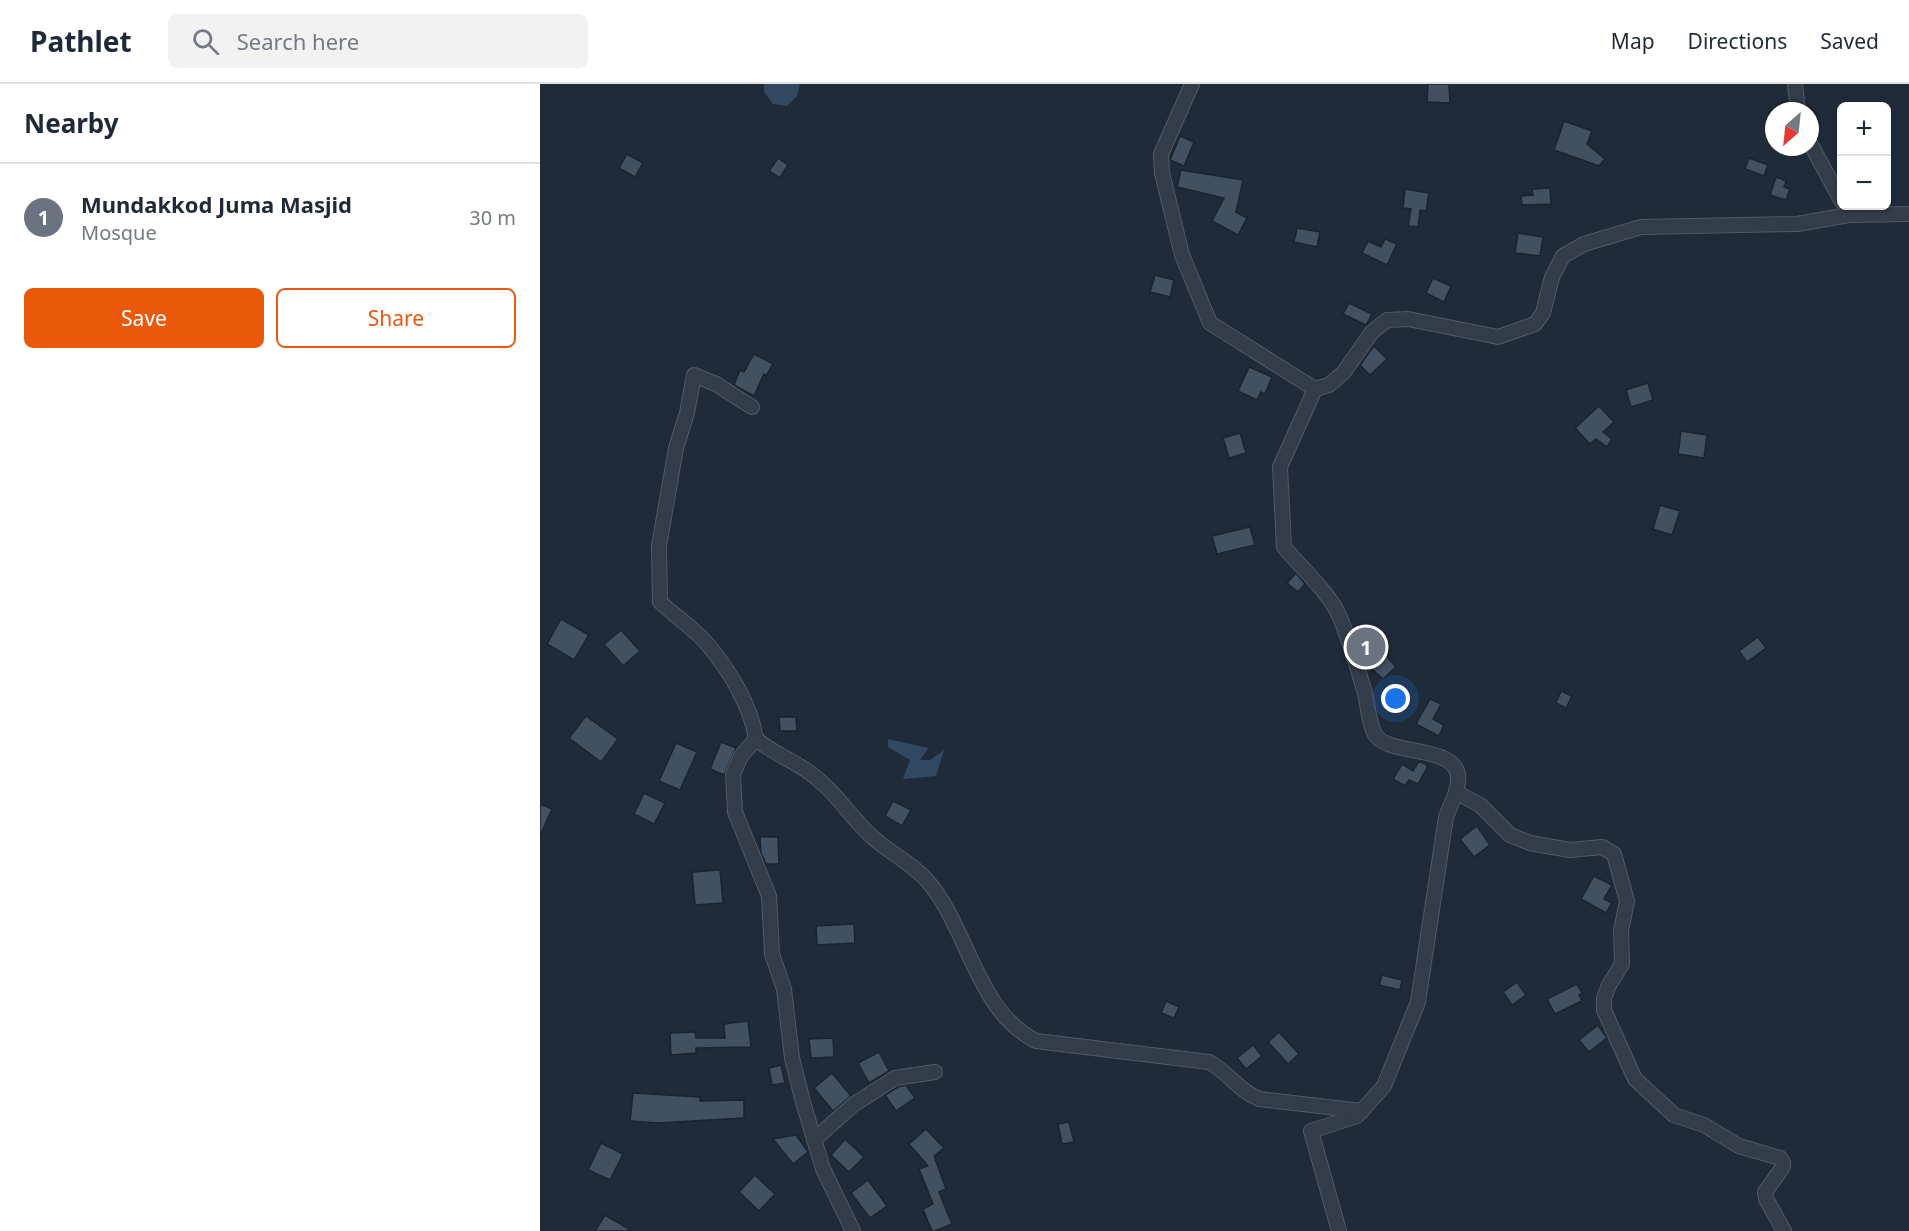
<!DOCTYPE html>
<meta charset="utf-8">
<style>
:root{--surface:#fff;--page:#f2f2f3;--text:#1f2937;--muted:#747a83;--line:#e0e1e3;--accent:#ea580c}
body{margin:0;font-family:"Noto Sans",sans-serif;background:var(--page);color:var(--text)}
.controls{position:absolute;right:18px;top:18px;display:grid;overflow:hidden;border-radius:9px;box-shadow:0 2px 4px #0004}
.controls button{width:54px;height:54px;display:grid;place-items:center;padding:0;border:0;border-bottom:2px solid var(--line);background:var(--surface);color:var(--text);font:30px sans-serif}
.compass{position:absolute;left:1225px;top:18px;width:54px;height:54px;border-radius:50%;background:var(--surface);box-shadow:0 2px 4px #0004;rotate:207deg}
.you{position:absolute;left:856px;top:615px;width:21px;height:21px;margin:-15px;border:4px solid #fff;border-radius:50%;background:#1a73e8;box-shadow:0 0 0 9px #1a73e833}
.badge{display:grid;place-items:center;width:39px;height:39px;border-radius:50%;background:var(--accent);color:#fff;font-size:20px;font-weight:700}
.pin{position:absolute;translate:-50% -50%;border:3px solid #fff;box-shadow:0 2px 6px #0006}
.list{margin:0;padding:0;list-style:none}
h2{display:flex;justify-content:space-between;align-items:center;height:78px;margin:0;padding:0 24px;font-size:26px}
h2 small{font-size:20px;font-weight:400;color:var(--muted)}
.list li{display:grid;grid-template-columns:39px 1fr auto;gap:18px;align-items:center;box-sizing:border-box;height:108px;padding:0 24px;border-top:2px solid var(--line)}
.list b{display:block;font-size:22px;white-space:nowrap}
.list p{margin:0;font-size:20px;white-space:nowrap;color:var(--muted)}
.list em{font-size:20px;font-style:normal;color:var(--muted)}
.actions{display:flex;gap:12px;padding:18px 24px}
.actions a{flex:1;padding:14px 0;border:2px solid var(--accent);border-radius:9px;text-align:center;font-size:21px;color:var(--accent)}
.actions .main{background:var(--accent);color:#fff}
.icon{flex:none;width:33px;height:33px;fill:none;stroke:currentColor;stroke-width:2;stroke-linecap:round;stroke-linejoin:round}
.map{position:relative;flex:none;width:1369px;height:1147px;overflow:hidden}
header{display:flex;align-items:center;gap:36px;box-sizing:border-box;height:84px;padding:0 30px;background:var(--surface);border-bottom:2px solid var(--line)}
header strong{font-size:28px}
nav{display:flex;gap:33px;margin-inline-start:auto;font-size:21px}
.search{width:420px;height:54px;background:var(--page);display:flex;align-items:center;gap:15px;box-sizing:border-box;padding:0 21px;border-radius:9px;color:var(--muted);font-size:22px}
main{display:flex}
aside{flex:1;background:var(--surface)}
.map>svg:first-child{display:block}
.water{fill:#314861}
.building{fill:#425161;stroke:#1a2430;stroke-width:1.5}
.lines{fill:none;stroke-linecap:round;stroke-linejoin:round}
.minor-casing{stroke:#505b67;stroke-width:16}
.minor{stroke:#333d49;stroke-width:14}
</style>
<header>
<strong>Pathlet</strong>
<div class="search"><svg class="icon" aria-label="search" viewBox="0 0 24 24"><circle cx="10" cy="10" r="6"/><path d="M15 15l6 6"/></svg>Search here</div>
<nav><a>Map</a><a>Directions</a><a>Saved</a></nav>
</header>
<main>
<aside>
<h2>Nearby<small></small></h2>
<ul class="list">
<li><span class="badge" style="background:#6b7280">1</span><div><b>Mundakkod Juma Masjid</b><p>Mosque</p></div><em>30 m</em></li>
</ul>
<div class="actions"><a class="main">Save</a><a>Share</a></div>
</aside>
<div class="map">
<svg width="1369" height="1147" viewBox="0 0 1369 1147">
<rect width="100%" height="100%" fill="#1f2b39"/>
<g class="water">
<polygon points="224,0 260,0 257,12 247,22 233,20 224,8"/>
<polygon points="348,655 389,664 380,676 390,676 404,666 396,692 363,695 370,676 348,663"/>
</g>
<g class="building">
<polygon points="888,0 909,0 910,19 887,18"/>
<polygon points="1024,37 1052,47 1047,60 1065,75 1059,82 1014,66"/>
<polygon points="640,52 654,58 644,82 630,76"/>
<polygon points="87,70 103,79 95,93 79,84"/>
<polygon points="238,74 248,81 240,94 229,87"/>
<polygon points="1209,74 1228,81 1224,92 1205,85"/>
<polygon points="641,86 703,96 696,128 707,134 698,151 672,137 684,114 637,103"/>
<polygon points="1236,93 1246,97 1244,103 1250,105 1246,116 1230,111"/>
<polygon points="1010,104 1011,120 982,121 981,112 993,111 992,105"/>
<polygon points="865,105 889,109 886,127 880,126 878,143 868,142 871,125 863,124"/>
<polygon points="757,144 780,148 777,163 754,158"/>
<polygon points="978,149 1003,153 1000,172 975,169"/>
<polygon points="845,155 857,160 847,181 822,169 828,157 841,163"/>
<polygon points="615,191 634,196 630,213 610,208"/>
<polygon points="893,194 911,202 904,218 886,209"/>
<polygon points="809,219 832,230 826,241 803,230"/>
<polygon points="834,262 847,275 830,291 820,281"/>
<polygon points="214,270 233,280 226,292 224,290 214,312 194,301 200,286 204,288"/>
<polygon points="709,283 732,293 725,310 721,308 717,316 698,307"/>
<polygon points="1108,299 1113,316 1091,323 1086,306"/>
<polygon points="1059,322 1074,338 1063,348 1072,355 1067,363 1056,355 1050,360 1035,344"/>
<polygon points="1141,347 1167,351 1164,374 1138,370"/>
<polygon points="700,349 706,369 689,374 683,354"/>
<polygon points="1120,421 1140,427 1132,451 1113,445"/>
<polygon points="710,443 715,461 677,470 672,452"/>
<polygon points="756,489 765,500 758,508 747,499"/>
<polygon points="21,535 49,551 34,576 7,560"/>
<polygon points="81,546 100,567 83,582 64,560"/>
<polygon points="825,548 856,583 843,595 825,579 817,554"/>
<polygon points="1218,553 1226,564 1207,578 1199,567"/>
<polygon points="1021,607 1032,612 1026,624 1016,619"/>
<polygon points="890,615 901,620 893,635 904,641 899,652 876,640"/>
<polygon points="46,632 78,655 61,678 29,654"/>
<polygon points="239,633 256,633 257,647 240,647"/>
<polygon points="181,658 196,664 184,691 170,685"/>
<polygon points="136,659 157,668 140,706 119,697"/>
<polygon points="879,677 888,682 878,700 869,696 865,702 853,695 862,680 873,687"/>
<polygon points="104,709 125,719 114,740 94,730"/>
<polygon points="353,717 371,726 362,742 345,732"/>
<polygon points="0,720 12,725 0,752"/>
<polygon points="937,742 950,761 934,773 920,755"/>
<polygon points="220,753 238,753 239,780 226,780 221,769"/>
<polygon points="180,786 183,819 155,821 152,788"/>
<polygon points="1054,792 1072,801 1064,815 1072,819 1066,829 1041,815"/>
<polygon points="314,840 315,859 277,861 276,842"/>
<polygon points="842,891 862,896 860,906 839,901"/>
<polygon points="977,898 986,911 972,921 963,908"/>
<polygon points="1037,900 1042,909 1039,911 1042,917 1015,930 1007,915"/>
<polygon points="626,917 639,923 634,934 621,929"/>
<polygon points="208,937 211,963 156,964 156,969 131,971 130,949 155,948 156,954 185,954 184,940"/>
<polygon points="1058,941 1067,954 1049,968 1039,956"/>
<polygon points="739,948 759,970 748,980 728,958"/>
<polygon points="293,954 294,973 271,974 269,955"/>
<polygon points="713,961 722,972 706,985 697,974"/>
<polygon points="339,968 349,987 329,999 318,979"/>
<polygon points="241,981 245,999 232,1001 229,984"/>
<polygon points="292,989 311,1012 293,1027 274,1004"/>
<polygon points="366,1001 375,1014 356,1027 345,1011 358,1003"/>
<polygon points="93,1009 160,1013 160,1017 204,1016 204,1034 118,1039 90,1037"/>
<polygon points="529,1038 534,1058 522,1060 518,1040"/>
<polygon points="386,1045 404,1064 394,1072 406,1105 399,1108 412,1140 395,1147 392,1147 383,1125 393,1120 379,1085 388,1082 369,1060"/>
<polygon points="256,1051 268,1068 253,1080 233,1055"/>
<polygon points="305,1055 324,1073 309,1088 291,1071"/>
<polygon points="61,1059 83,1070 70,1096 48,1086"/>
<polygon points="215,1091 235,1110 219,1127 199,1108"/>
<polygon points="328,1096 347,1122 330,1134 311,1109"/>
<polygon points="65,1131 92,1147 55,1147"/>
</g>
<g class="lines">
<g class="minor-casing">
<g id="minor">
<path d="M652 0 621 70 622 89 642 171 670 239 775 305 740 383 744 463C762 485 783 502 797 527 807 547 818 586 825 609 828 621 829 644 837 653 855 673 922 660 918 698 917 710 910 722 906 733L878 918 844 1002 817 1032 771 1047 799 1147"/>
<polyline points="1255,0 1258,27"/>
<polyline points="1270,59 1302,118"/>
<polyline points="775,305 789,301 804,288 832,248 847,236 868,235 958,253 995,240 1003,229 1012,193 1023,172 1044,160 1101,143 1257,140 1309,131 1369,130"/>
<path d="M212 323 176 300 154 291 147 329 136 364 119 462 120 518C135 532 155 545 168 561 190 587 211 622 216 655L201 672 193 690 195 728 229 812 232 870 244 905 252 974 263 1018 283 1085 313 1147"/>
<path d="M216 655C232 669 253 676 270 689 294 706 309 731 330 751 349 769 374 780 390 800 429 848 437 927 496 957L669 978C688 988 699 1007 719 1015L822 1027"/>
<polyline points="916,708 940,721 970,751 990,759 1030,766 1062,763 1074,770 1087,817 1081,847 1082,880 1069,901 1064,914 1064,926 1095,995 1134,1031 1164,1041 1199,1062 1240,1074 1243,1078 1243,1083 1225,1108 1226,1115 1244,1147"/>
<polyline points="274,1056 313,1021 355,994 395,988"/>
</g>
</g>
<use href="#minor" class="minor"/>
</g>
</svg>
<div class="controls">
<button>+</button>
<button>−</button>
</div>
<svg class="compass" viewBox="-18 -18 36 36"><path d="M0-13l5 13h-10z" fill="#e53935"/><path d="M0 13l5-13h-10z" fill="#747a83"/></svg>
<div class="you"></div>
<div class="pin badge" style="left:826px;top:563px;background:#6b7280">1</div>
</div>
</main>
